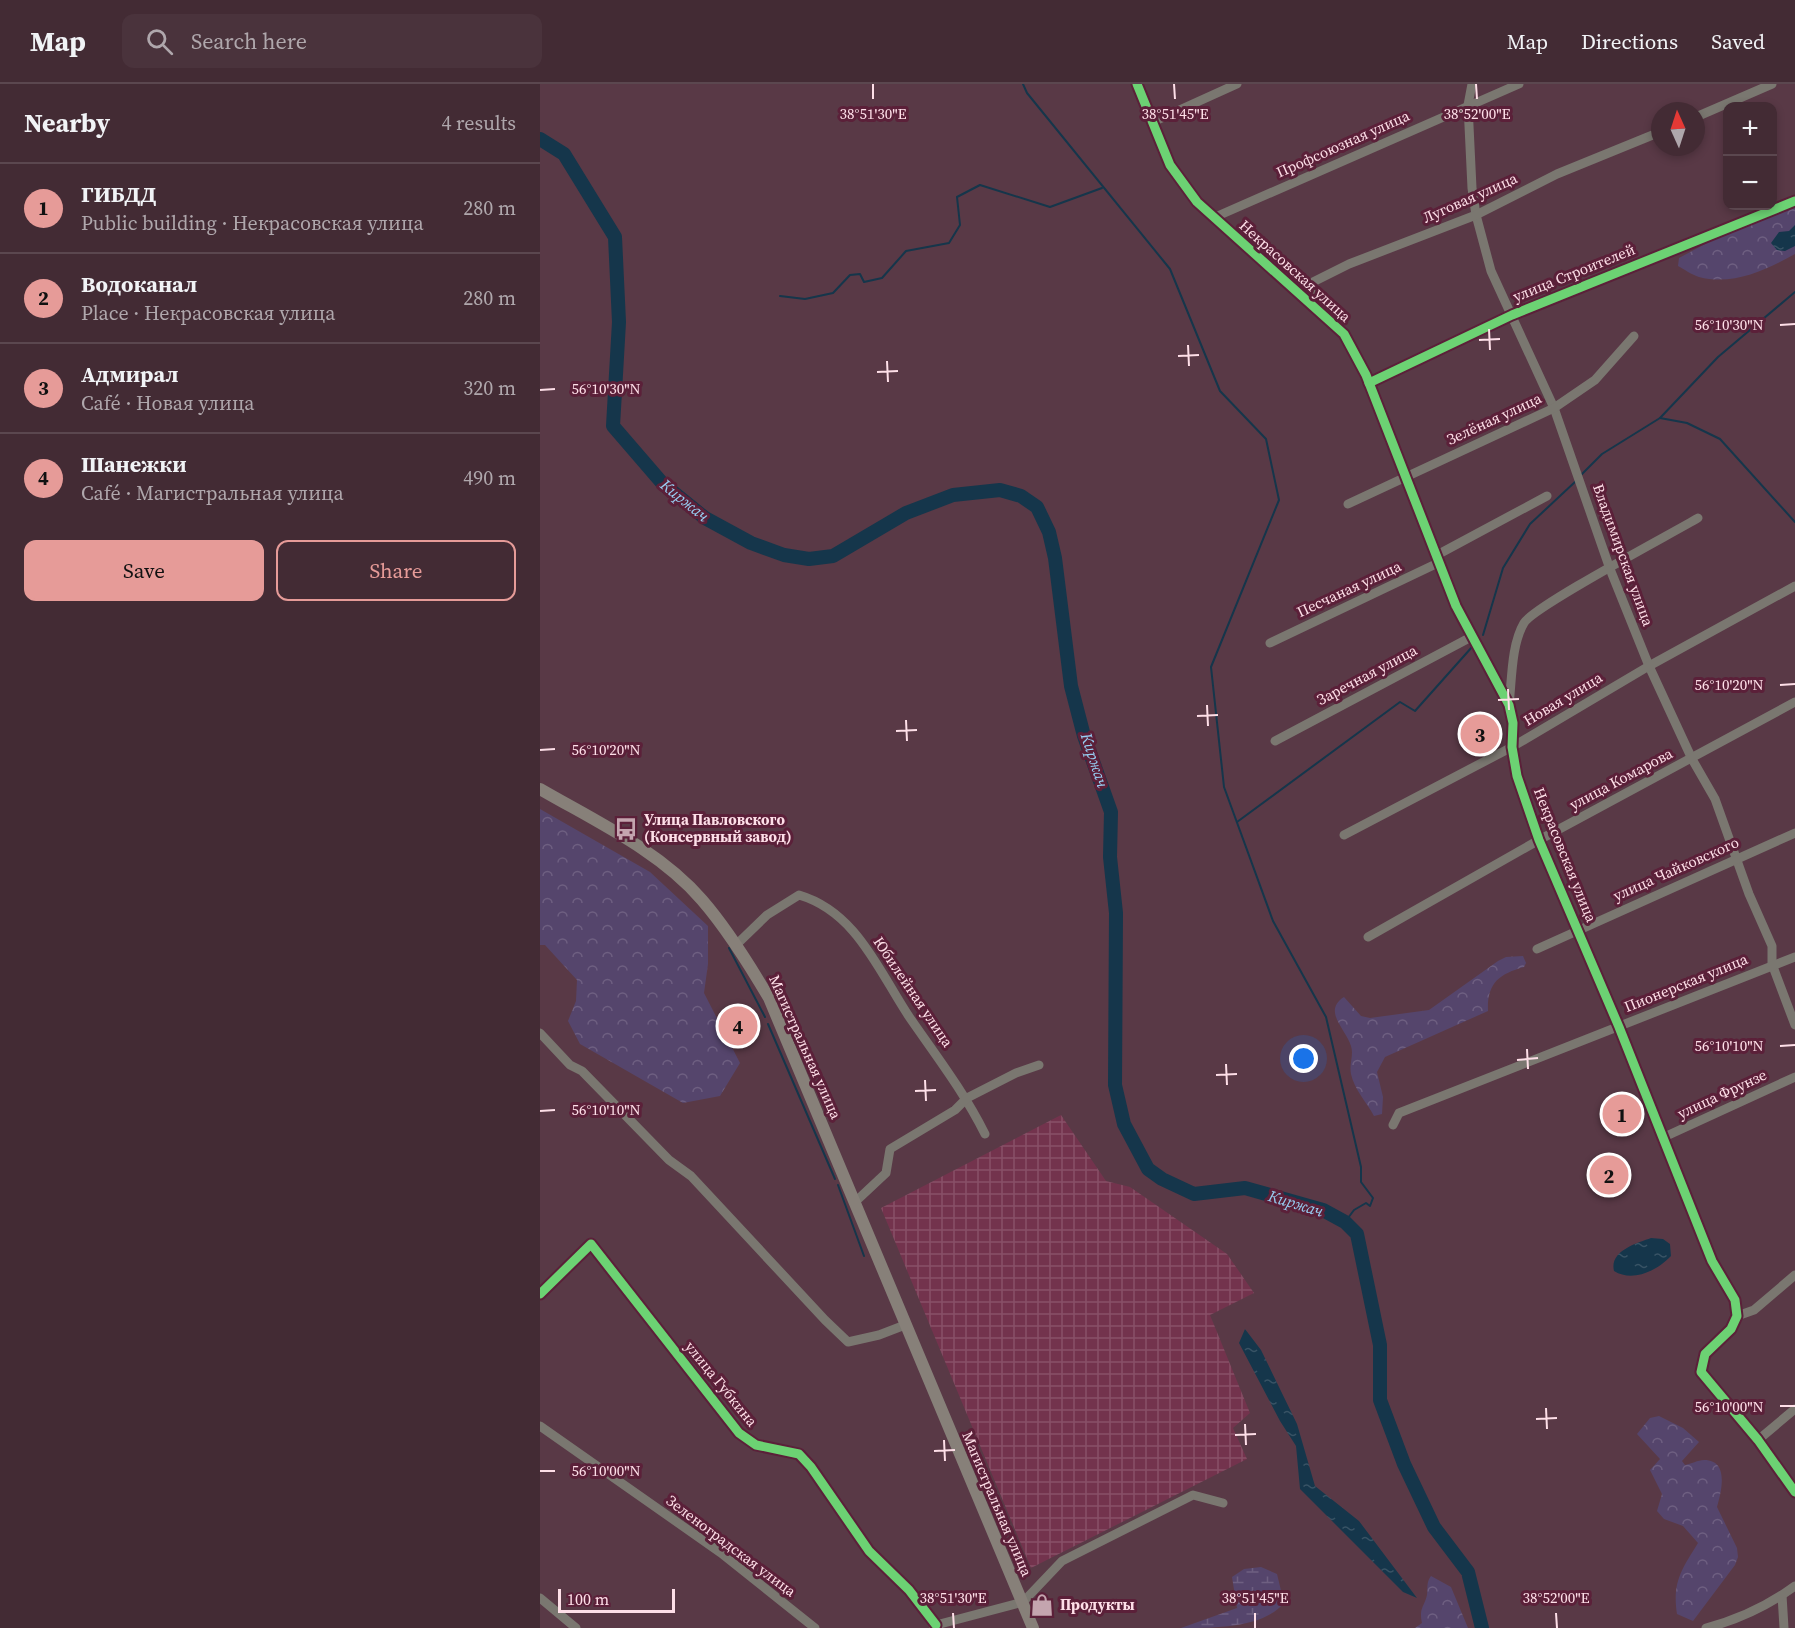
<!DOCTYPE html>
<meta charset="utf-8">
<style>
:root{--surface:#432b34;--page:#4a333c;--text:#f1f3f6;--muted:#afa7ac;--line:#5b474f;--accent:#e69b98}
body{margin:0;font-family:"Source Serif 4",serif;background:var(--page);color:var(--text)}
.controls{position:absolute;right:18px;top:18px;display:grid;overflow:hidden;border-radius:12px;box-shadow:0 3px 9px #0003}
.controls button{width:54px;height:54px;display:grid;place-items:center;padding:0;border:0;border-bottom:2px solid var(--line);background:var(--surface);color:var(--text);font:30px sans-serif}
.compass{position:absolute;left:1111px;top:18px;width:54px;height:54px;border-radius:50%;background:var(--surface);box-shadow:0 3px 9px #0003;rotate:357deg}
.scale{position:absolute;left:18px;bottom:15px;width:117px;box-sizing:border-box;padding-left:6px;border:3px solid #fedfe8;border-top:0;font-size:16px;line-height:21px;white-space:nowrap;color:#fedfe8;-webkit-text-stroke:4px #5b2039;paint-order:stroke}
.you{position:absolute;left:764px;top:975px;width:21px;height:21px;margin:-15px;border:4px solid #fff;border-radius:50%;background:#1a73e8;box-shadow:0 0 0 9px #1a73e833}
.badge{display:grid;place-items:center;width:39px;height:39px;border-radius:50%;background:var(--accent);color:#111;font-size:20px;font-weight:700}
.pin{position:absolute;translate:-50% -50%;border:3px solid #fff;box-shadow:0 2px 6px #0006}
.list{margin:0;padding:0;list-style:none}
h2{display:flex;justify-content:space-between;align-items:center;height:78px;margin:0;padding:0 24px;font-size:26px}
h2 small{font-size:20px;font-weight:400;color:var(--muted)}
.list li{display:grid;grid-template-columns:39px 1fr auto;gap:18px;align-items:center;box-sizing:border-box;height:90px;padding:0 24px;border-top:2px solid var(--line)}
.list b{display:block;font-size:22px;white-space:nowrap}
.list p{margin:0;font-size:20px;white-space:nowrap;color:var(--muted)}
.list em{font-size:20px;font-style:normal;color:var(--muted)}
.actions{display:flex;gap:12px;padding:18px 24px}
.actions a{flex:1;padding:14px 0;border:2px solid var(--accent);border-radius:12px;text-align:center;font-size:21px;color:var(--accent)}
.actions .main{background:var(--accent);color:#111}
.icon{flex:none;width:33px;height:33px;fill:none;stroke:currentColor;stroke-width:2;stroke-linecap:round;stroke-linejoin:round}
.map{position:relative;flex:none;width:1255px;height:1544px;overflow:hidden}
header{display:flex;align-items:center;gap:36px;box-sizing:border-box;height:84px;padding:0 30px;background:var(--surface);border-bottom:2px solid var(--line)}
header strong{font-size:28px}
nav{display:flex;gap:33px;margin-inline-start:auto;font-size:21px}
.search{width:420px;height:54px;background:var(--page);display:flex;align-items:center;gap:15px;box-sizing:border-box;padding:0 21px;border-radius:12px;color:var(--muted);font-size:22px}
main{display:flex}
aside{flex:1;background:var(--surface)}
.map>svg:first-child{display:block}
.industrial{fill:url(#industrial-grid)}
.forest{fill:url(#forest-crowns)}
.wetland{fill:url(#wetland-marsh)}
.water{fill:url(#water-ripples)}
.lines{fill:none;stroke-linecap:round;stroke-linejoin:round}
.stream{stroke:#15364b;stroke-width:2}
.river{stroke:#15364b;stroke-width:14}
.minor{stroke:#7a7770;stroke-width:9}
.major{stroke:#878079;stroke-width:12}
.cycleway-casing{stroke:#5b2039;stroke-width:13}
.cycleway{stroke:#6cd273;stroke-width:9}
.ticks{fill:none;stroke:#fedfe8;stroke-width:2}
.labels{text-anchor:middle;stroke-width:6;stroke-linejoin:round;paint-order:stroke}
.street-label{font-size:15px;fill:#fedfe8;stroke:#5b2039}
.poi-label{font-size:15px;font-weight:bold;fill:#fedfe8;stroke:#5b2039;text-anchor:start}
.water-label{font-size:16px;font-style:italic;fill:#97cef2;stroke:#5b2039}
.ticks-label{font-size:15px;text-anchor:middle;fill:#fedfe8;stroke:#5b2039;stroke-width:6;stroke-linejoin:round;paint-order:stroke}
</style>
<header>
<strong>Map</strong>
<div class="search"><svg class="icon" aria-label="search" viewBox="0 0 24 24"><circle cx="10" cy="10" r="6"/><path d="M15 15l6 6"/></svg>Search here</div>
<nav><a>Map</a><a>Directions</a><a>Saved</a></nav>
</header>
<main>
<aside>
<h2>Nearby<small>4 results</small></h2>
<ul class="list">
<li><span class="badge">1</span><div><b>ГИБДД</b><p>Public building · Некрасовская улица</p></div><em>280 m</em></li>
<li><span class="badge">2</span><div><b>Водоканал</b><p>Place · Некрасовская улица</p></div><em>280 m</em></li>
<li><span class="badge">3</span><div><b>Адмирал</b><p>Café · Новая улица</p></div><em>320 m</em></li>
<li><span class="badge">4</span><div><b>Шанежки</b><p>Café · Магистральная улица</p></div><em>490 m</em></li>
</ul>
<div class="actions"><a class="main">Save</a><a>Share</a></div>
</aside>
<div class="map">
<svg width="1255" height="1544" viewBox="0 0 1255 1544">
<defs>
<pattern id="industrial-grid" width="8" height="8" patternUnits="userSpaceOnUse" patternTransform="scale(1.5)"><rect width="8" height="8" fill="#73334d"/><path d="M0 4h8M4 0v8" fill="none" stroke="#885067"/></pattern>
<pattern id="forest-crowns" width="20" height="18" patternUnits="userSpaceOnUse" patternTransform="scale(1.5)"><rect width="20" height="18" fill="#55456c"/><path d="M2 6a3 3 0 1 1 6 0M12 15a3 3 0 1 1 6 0" fill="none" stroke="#6e5f81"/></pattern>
<pattern id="wetland-marsh" width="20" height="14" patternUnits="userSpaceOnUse" patternTransform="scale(1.5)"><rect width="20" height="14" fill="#55456c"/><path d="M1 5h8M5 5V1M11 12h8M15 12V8" fill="none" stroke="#6e5f81"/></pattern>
<pattern id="water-ripples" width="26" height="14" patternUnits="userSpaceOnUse" patternTransform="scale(1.5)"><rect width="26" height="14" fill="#15364b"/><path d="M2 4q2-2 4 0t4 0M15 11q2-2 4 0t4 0" fill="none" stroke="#385365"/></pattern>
</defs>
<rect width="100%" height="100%" fill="#593946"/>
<polygon class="industrial" points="521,1031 566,1097 590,1103 687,1170 714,1209 670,1231 710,1329 693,1344 707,1375 491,1484 341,1124"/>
<g class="forest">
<path d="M1255 121V170C1226 186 1193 202 1159 193 1152 191 1144 185 1138 182L1139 174 1208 137 1242 129Z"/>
<polygon points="0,725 110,788 168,842 168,880 164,909 200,979 180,1012 143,1019 40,960 28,937 36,917 37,896 5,861 0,861"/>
<path d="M983 872 986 879 984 883C959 890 947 899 948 927L845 973 837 988 843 1013 842 1030 834 1032C827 1019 814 1005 811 990 809 980 814 971 811 962 806 945 782 927 804 913L821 932 830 934 889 926 958 877 966 873Z"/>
<path d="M1119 1332 1143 1344 1159 1358 1142 1377 1145 1381C1151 1380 1158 1376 1164 1376 1190 1376 1181 1409 1177 1423L1197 1464 1198 1473 1195 1481 1153 1537 1137 1530C1132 1498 1142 1485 1158 1459L1143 1442 1124 1435 1117 1427 1122 1410 1110 1386 1120 1375 1097 1350 1110 1334Z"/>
<path d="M891 1492 911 1503 928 1544H875L882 1539C879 1523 884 1524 887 1511 888 1503 886 1499 891 1492Z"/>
</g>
<path class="wetland" d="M721 1483 737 1490 744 1519C723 1544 674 1544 641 1544L697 1524 692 1493 704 1485Z"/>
<g class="water">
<polygon points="1255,141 1255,162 1245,167 1237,166 1231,159 1239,148 1249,147"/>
<path d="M1111 1154 1123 1155 1130 1160 1131 1172C1118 1186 1093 1199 1074 1187 1069 1167 1097 1159 1111 1154Z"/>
<polygon points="705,1245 721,1266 757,1340 775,1402 819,1437 877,1514 863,1508 760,1405 756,1362 740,1337 699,1259"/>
</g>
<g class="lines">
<g class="stream">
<polyline points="483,0 487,9 630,185 680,307 726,355 739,416 671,583 684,703 733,837 786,933 821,1083 821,1098 833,1114 830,1122 826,1119 814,1126 805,1138"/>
<polyline points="240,212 265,215 293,209 310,191 320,190 324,198 342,194 366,167 409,159 420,141 417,113 440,101 510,123 562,104"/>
<polyline points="1120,334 1147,339 1180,355 1255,438"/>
<polyline points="1040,392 1062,370 1120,334 1178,273 1255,208"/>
<polyline points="943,551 963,484 990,440 1036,397"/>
<polyline points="697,738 860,618 875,627 932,563"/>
<polyline points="189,864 225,933"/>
<polyline points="228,940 295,1095"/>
<polyline points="298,1101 324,1172"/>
</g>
<polyline class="river" points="0,55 24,70 75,153 79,238 73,342 123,400 165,434 211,459 244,471 269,475 293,472 366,429 413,411 460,406 481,412 497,423 509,448 515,474 531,602 544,652 571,728 570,773 576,829 575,1001 584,1040 608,1085 622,1095 654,1110 705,1104 783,1126 805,1138 817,1150 840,1261 840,1316 864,1380 894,1443 928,1488 942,1544"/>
<g class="minor">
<polyline points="597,0 630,81 657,118 804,250 826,291 916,522 969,621 973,639 972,663 977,692 999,756 1079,943 1172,1177 1195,1216 1197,1232 1191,1245 1165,1270 1161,1288 1218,1356 1255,1408"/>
<polyline points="932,0 928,21 932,104 936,131 951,187 1014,324 1070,485 1109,582 1152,675 1175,715 1209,810 1232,862 1232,880 1255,941"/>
<polyline points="1156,33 1232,0"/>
<polyline points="613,38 697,0"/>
<polyline points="673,134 979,0"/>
<polyline points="773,221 773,198 809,180 936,131 1017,90 1120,48"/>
<polyline points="829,299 972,231 1255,117"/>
<polyline points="808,420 1014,324 1055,296 1094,252"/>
<polyline points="897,471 1007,412"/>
<polyline points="730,559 900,478"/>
<path d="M969 621C972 596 971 561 984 539 994 522 1131 450 1158 434"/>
<polyline points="735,657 933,552"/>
<polyline points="804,751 972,663 1109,582 1255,502"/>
<polyline points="828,853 999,756 1255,618"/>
<path d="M196 861 227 831 259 811C317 828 339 888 370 934 397 973 424 1008 445 1050"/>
<polyline points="997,865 1255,749"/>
<polyline points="0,949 30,981 42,987 129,1076 151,1092 285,1236 308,1258 339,1251 365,1241"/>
<polyline points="853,1041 859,1029 1255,873"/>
<polyline points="1122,1054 1255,993"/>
<polyline points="315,1118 346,1089 350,1065 415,1026 427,1014 476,989 499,981"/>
<polyline points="0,1210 51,1160 199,1349 216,1361 259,1370 271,1383 329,1467 369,1506 396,1541"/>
<polyline points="1197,1232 1214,1226 1255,1191"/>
<polyline points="0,1342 181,1469 275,1544"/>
<polyline points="1218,1356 1255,1325"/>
<polyline points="1242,1511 1244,1544"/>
<polyline points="0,1514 36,1544"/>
<polyline points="394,1544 396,1541 483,1518 522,1477 653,1411 683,1419"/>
<path d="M1166 1544C1197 1536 1229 1521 1255 1502"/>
</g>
<path class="major" d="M0 705C55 737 120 767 162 816 188 846 209 880 229 914L493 1544"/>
<g class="cycleway-casing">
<g id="cycleway">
<polyline points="597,0 630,81 657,118 804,250 826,291 916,522 969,621 973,639 972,663 977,692 999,756 1079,943 1172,1177 1195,1216 1197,1232 1191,1245 1165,1270 1161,1288 1218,1356 1255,1408"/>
<polyline points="829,299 972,231 1255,117"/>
<polyline points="0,1210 51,1160 199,1349 216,1361 259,1370 271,1383 329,1467 369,1506 396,1541"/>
</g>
</g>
<use href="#cycleway" class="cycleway"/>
</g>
<path class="ticks" d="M333 0V15M634 0 635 15M936 0 937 15M1240 241 1255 240M949 245 950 266M939 256 960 255M648 261 649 282M638 272 659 271M347 277 348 298M337 288 358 287M0 306 15 305M1240 601 1255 600M968 605 969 626M958 616 979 615M667 621 668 642M657 632 678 631M366 636 367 657M356 647 377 646M0 666 15 665M1240 962 1255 961M987 965 988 985M977 976 998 974M686 980 687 1001M676 991 697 990M385 996 386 1017M375 1007 396 1006M0 1027 15 1026M1240 1322H1255M1006 1324 1007 1345M996 1335 1017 1334M705 1340 706 1361M695 1351 716 1350M404 1356 405 1377M394 1367 415 1366M0 1387H15M413 1529 414 1544M715 1529V1544M1016 1529 1017 1544"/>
<defs>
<g id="bus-bare" transform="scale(1.8)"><path d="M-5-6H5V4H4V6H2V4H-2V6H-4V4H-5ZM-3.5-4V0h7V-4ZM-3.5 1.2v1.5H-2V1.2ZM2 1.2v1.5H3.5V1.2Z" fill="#c4a5af" stroke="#5b2039" stroke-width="2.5" paint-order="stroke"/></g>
<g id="shop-bare" transform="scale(1.8)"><path d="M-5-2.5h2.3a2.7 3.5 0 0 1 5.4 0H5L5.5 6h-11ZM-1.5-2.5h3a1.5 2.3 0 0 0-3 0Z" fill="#c4a5af" stroke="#5b2039" stroke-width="2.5" paint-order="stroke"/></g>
</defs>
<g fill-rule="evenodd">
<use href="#bus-bare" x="86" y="745"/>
<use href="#shop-bare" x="502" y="1521"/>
</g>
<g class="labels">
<g class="street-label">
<text transform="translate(803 60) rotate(-24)" y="5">Профсоюзная улица</text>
<text transform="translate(930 114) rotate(-24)" y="5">Луговая улица</text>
<text transform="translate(755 187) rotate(42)" y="5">Некрасовская улица</text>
<text transform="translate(1034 189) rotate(-22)" y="5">улица Строителей</text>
<text transform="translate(954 335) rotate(-25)" y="5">Зелёная улица</text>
<text transform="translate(1083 471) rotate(70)" y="5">Владимирская улица</text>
<text transform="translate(809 505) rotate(-25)" y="5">Песчаная улица</text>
<text transform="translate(827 591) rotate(-28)" y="5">Заречная улица</text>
<text transform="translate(1023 615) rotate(-31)" y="5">Новая улица</text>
<text transform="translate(1081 695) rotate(-28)" y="5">улица Комарова</text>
<text transform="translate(1025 771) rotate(68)" y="5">Некрасовская улица</text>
<text transform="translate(1136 785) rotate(-24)" y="5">улица Чайковского</text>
<text transform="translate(1146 899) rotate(-22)" y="5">Пионерская улица</text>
<text transform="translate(373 908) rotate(56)" y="5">Юбилейная улица</text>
<text transform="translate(265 963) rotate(66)" y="5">Магистральная улица</text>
<text transform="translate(1182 1010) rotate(-25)" y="5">улица Фрунзе</text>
<text transform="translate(181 1300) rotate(51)" y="5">улица Губкина</text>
<text transform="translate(457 1420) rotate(67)" y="5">Магистральная улица</text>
<text transform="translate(191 1462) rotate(37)" y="5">Зеленоградская улица</text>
</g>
<g class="poi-label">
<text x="104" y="741">Улица Павловского<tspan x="104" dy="17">(Консервный завод)</tspan></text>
<text x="520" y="1526">Продукты</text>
</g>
<g class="water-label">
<text transform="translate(145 416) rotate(39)" y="6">Киржач</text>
<text transform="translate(555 676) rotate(72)" y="6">Киржач</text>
<text transform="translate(756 1119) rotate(17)" y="6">Киржач</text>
</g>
</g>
<g class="ticks-label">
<text x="333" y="35">38°51'30"E</text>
<text x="635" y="35">38°51'45"E</text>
<text x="937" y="35">38°52'00"E</text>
<text x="1189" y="246">56°10'30"N</text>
<text x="66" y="310">56°10'30"N</text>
<text x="1189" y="606">56°10'20"N</text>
<text x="66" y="671">56°10'20"N</text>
<text x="1189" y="967">56°10'10"N</text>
<text x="66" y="1031">56°10'10"N</text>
<text x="1189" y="1328">56°10'00"N</text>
<text x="66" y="1392">56°10'00"N</text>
<text x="413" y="1519">38°51'30"E</text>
<text x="715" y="1519">38°51'45"E</text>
<text x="1016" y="1519">38°52'00"E</text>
</g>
</svg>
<div class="controls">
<button>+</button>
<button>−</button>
</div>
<svg class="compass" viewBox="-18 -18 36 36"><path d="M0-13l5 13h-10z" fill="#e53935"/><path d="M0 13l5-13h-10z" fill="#afa7ac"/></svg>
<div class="scale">100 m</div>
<div class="you"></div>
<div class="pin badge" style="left:1082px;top:1030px">1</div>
<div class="pin badge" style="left:1069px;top:1091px">2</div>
<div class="pin badge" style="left:940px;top:650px">3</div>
<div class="pin badge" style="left:198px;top:942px">4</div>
</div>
</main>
